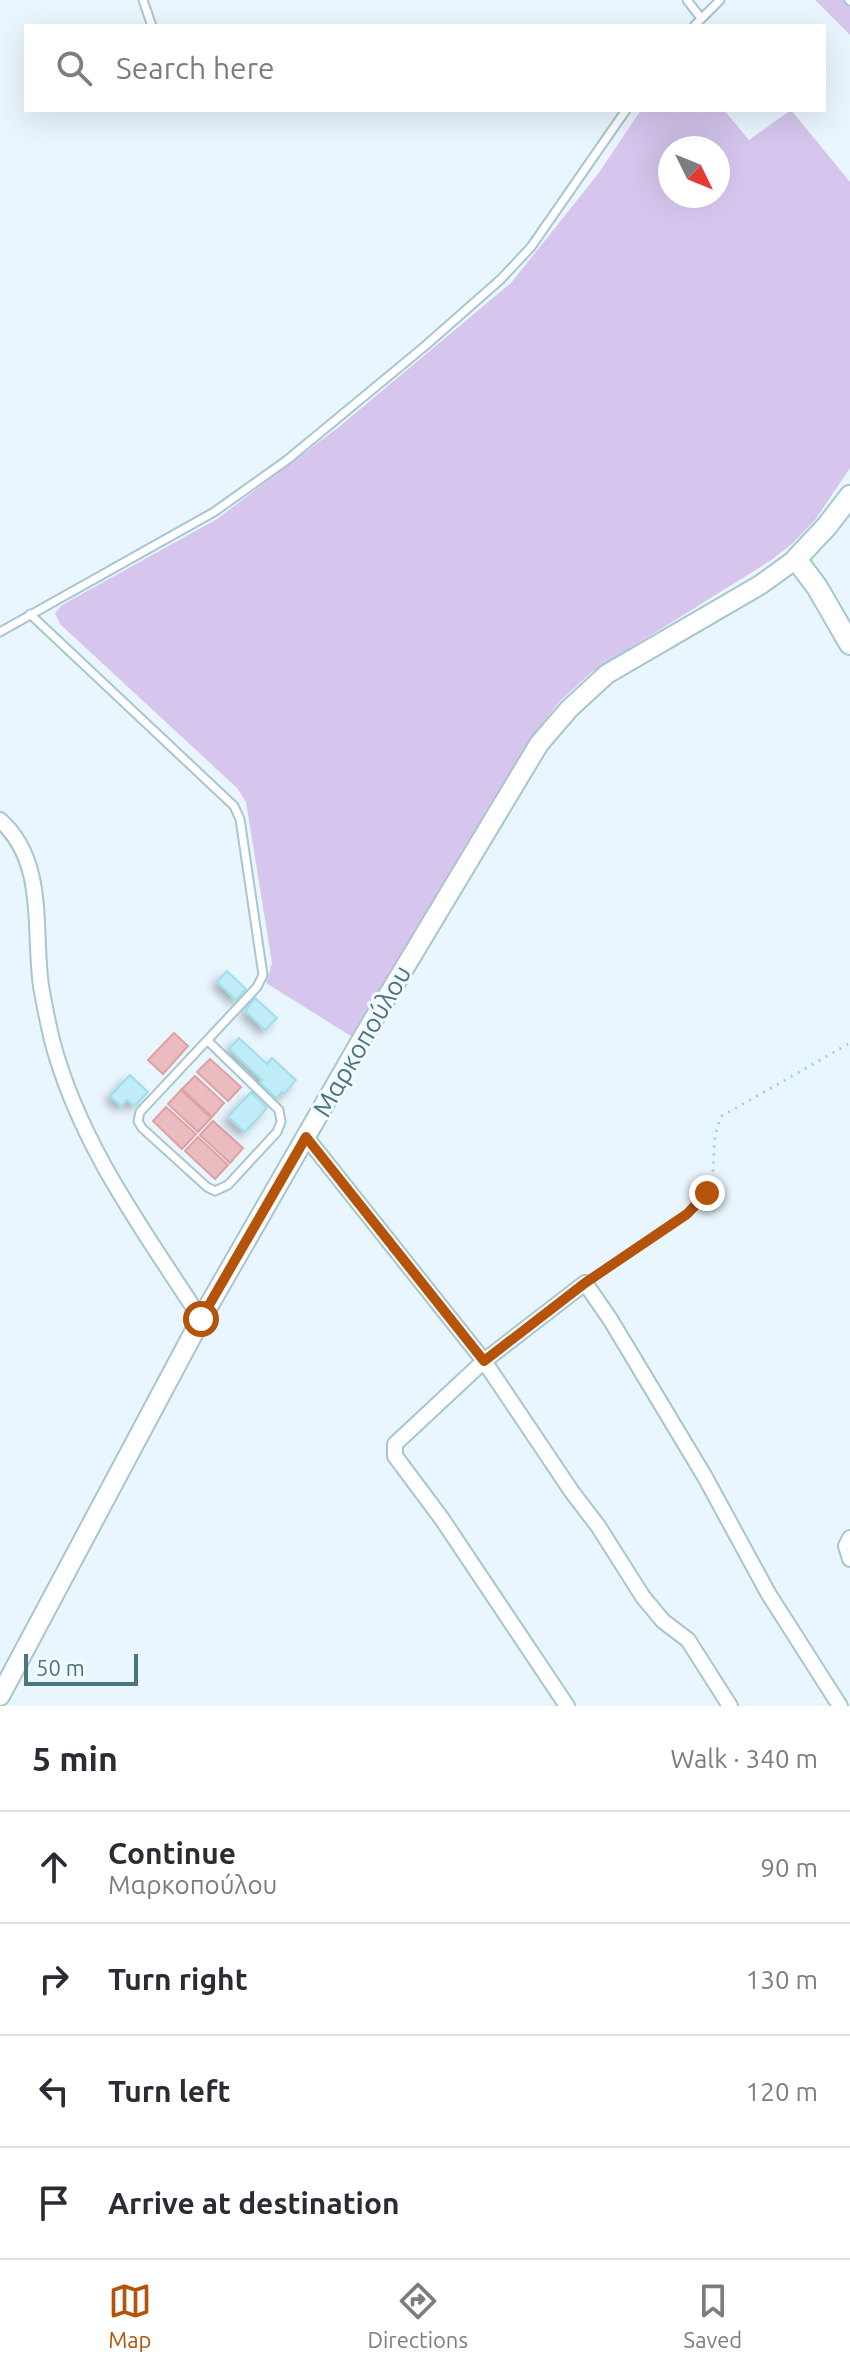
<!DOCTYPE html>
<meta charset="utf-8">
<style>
:root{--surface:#fff;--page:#f2f2f3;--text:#2b2b33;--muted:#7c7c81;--line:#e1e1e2;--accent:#b45309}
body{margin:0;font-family:Ubuntu,sans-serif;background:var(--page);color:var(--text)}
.compass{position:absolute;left:658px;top:136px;width:72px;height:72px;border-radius:50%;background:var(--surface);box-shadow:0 8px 32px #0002;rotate:133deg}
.scale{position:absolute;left:24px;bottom:20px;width:114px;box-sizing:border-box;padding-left:8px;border:4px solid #4a757d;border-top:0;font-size:22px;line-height:28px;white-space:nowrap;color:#4a757d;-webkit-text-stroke:6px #f2faff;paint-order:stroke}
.stop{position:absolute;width:24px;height:24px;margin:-18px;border:6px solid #b45309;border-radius:50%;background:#fff}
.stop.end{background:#b45309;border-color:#fff;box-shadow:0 2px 8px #0008}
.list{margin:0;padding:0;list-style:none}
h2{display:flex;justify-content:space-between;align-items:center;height:104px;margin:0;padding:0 32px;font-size:34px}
h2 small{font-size:26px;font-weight:400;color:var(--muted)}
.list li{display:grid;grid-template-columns:52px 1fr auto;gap:24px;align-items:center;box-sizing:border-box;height:112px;padding:0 32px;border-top:2px solid var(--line)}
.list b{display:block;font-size:30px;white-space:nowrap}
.list p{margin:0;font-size:26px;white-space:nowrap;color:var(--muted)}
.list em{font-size:26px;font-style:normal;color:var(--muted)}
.icon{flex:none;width:44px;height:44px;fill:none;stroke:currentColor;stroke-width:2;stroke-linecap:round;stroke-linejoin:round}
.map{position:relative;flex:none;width:850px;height:1706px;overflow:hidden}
.search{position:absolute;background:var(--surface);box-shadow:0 8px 32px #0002;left:24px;right:24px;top:24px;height:88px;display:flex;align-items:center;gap:20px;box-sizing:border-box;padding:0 28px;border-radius:0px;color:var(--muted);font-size:30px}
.sheet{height:552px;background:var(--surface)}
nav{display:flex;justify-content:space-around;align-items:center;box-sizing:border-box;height:112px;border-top:2px solid var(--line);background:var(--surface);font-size:22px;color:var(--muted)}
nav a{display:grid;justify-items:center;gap:4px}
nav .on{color:var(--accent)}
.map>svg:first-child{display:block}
.green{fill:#d6c6ee;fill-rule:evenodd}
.water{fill:#ebbcbf;stroke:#dea1a4;stroke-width:2}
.building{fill:#bfecf6;stroke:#9edeeb;stroke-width:2;filter:url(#shadow)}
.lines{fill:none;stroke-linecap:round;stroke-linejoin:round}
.service-casing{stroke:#a8c6ce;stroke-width:11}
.minor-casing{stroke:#a8c6ce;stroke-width:18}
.tertiary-casing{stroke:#a8c6ce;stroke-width:22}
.secondary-casing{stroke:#a6c8d1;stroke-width:24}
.path{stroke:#a1d2dd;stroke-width:3;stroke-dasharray:2 6;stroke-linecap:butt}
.service{stroke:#fff;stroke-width:7}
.minor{stroke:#fff;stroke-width:14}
.tertiary{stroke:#fff;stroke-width:18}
.secondary{stroke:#fff;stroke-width:20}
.route{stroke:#b45309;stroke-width:10}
.labels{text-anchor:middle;stroke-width:6;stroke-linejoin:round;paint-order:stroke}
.street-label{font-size:26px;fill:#4a757d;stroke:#f2faff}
</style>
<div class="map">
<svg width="850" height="1706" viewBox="0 0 850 1706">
<defs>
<filter id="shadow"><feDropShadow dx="-5" dy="5" stdDeviation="4" flood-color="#0004"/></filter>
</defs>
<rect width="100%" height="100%" fill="#eaf6fe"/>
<g class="green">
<polygon points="815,0 850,0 850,35"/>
<path d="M641 110H724L749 140 791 110 850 182V468L815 520 793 543 770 561 592 672 560 701 540 726 354 1038 266 983 272 963 246 802 237 788 60 624 55 613 62 605 217 519 340 426 511 283 598 174ZM670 148H718V196H670Z"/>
</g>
<g class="water">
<polygon points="174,1033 188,1046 163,1074 148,1060"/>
<polygon points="210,1059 241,1087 228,1101 197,1072"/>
<polygon points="195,1076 224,1103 212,1117 182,1089"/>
<polygon points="181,1090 211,1118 198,1132 168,1104"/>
<polygon points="166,1107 196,1134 182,1149 153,1121"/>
<polygon points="213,1121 243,1148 230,1163 200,1135"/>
<polygon points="198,1137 228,1165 215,1179 185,1151"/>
</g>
<g class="building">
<polygon points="227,971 246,989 236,1000 217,982"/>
<polygon points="255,998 277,1018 265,1030 246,1012 247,1010 246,1009"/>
<polygon points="239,1038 267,1064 272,1058 296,1080 284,1094 282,1092 276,1098 260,1083 262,1080 229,1049"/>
<polygon points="130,1075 148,1092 134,1106 127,1100 121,1106 110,1096"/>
<polygon points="251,1092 267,1108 245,1132 228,1117"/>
</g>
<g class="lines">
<g class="service-casing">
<g id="service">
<polyline points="143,0 152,26"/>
<polyline points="687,0 701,18"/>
<polyline points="849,0 850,1"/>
<polyline points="694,26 720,0"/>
<polyline points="30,614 234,806 240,819 263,975 257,987 140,1112 138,1121 142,1128 207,1187 215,1191 228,1185 277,1132 281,1122 279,1110 208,1041"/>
<polyline points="0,632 214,512 287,460 425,346 501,279 531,247 626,110"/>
</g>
</g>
<g class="minor-casing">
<g id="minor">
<path d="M0 820C47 862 33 930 41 986 44 1004 48 1023 52 1040 79 1144 144 1231 201 1319"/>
<polyline points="306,1137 484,1361 572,1492 598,1526 643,1597 663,1621 688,1640 730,1706"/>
<polyline points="850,1538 846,1546 850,1559"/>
<polyline points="567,1706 442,1519 395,1456 395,1444 484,1361 585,1283 610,1319 705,1477 768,1593 840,1706"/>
</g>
</g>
<g class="tertiary-casing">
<polyline id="tertiary" points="0,1696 201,1319 366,1032 539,744 569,709 607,674 760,585 796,559"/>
</g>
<g class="secondary-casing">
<polyline id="secondary" points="850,496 827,526 796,559 817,587 850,644"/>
</g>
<path class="path" d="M597 1274C622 1258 694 1216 707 1194 719 1170 708 1141 722 1116L850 1043"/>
<use href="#service" class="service"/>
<use href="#minor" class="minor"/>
<use href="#tertiary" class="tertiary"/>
<use href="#secondary" class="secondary"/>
</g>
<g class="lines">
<polyline class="route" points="201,1319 306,1137 484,1361 585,1283 687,1214 707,1193"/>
</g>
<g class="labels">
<g class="street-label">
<text transform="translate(362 1041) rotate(-60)" y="9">Μαρκοπούλου</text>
</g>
</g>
</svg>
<svg class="compass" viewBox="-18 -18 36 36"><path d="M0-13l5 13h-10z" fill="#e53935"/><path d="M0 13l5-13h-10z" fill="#7c7c81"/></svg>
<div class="scale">50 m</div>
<div class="stop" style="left:201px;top:1319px"></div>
<div class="stop end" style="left:707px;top:1193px"></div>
<div class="search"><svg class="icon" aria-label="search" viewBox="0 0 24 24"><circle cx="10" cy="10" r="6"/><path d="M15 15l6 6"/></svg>Search here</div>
</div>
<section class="sheet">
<h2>5 min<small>Walk · 340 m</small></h2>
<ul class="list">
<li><svg class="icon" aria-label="ahead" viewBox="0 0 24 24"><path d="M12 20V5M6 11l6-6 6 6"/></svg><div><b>Continue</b><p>Μαρκοπούλου</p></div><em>90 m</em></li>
<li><svg class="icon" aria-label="right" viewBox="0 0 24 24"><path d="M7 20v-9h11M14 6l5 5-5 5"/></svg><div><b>Turn right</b></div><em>130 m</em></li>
<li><svg class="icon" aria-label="left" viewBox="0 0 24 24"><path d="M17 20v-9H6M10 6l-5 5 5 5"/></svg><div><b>Turn left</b></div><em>120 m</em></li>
<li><svg class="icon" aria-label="arrive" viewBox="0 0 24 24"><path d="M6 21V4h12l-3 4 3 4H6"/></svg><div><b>Arrive at destination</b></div></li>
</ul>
</section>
<nav>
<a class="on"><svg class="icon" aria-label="map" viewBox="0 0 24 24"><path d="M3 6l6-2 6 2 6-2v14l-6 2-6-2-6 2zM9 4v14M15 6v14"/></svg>Map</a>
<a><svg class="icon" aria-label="directions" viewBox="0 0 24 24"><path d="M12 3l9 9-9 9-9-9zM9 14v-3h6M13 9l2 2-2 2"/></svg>Directions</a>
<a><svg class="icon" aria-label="saved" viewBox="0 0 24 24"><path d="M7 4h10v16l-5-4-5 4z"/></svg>Saved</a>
</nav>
